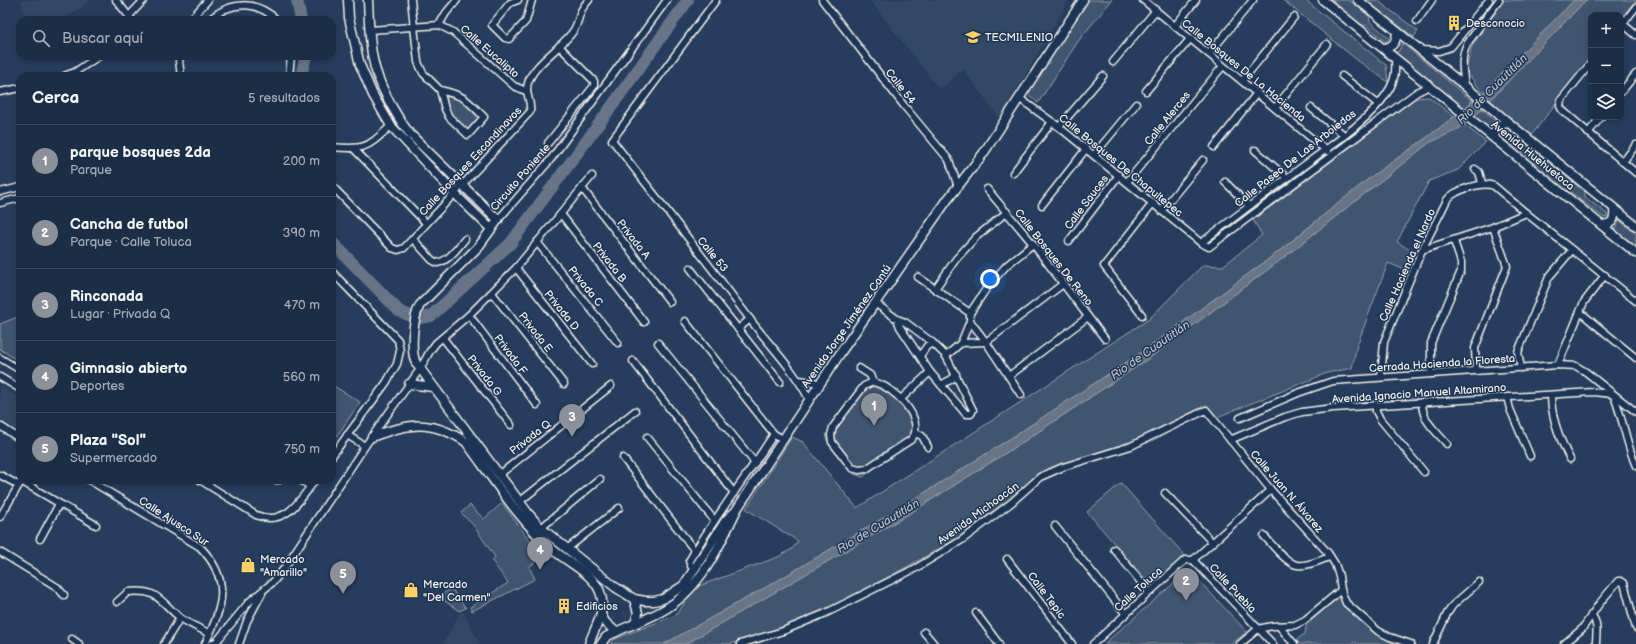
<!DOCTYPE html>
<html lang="es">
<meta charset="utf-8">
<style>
:root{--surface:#1c2e46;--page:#293a51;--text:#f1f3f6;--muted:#a0a8b3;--line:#3a4a5f;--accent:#8c9099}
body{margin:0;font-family:"Balsamiq Sans",sans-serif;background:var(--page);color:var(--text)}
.controls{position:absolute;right:12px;top:12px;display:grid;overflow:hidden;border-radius:8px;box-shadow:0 2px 6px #0003}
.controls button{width:36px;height:36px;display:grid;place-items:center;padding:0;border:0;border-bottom:1px solid var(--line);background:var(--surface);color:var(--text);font:20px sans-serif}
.you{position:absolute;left:990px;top:279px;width:14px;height:14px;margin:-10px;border:3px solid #fff;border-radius:50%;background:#1a73e8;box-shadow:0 0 0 6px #1a73e833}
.badge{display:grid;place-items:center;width:26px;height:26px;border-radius:50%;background:var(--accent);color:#fff;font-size:13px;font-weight:700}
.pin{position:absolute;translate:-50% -33px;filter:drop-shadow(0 1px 2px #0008)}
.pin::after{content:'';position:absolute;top:21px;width:14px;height:12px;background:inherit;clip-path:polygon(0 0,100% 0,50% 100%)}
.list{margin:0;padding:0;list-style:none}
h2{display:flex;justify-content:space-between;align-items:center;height:52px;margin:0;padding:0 16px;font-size:17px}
h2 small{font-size:13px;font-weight:400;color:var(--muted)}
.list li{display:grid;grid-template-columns:26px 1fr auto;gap:12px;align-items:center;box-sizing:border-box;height:72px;padding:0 16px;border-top:1px solid var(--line)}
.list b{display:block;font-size:15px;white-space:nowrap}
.list p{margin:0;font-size:13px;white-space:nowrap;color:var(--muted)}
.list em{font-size:13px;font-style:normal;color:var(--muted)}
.icon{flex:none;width:22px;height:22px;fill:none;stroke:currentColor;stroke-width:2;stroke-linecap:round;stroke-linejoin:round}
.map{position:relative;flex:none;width:1636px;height:644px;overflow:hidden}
.search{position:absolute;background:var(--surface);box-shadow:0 2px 6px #0003;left:16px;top:16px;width:320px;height:44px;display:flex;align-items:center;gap:10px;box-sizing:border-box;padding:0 14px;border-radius:12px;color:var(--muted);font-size:15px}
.panel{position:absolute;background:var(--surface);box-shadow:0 2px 6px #0003;left:16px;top:72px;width:320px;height:412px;border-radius:12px}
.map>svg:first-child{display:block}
.built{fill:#334966}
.green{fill:#40546f;stroke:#9aa2ac}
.water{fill:#677588;stroke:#9fa7ae}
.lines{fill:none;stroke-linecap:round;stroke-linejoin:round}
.river{stroke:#677588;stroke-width:12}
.minor-casing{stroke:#f4f1e8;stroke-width:9}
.major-casing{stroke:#f4f1e8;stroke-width:11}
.minor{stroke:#1d3557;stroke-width:6}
.major{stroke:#1d3557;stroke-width:8}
.labels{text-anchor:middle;stroke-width:3;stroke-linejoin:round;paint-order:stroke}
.poi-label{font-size:11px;fill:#f4f1e8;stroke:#1d3557;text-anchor:start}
.street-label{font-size:11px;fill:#f4f1e8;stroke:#1d3557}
.water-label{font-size:12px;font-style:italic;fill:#bcbfc2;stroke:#1d3557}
</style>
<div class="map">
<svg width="1636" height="644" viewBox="0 0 1636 644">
<rect width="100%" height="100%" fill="#263d5d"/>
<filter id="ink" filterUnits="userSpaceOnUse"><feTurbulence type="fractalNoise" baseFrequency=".025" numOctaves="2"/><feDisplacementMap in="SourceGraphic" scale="8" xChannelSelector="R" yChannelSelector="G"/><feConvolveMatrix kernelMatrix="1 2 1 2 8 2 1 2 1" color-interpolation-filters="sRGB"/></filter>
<g filter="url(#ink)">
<g class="built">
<polygon points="21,0 90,0 82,7 60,20 25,20"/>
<polygon points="870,0 1069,0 1000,119 963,69 940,90"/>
<polygon points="0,386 20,398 20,436 0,423"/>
<polygon points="463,612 480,644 443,644 460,613"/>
</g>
<g class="green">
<polygon points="1085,0 1112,0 1079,40 1038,103 1025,91"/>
<polygon points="1283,0 1305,0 1386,65 1388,82 1357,60"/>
<polygon points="1330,0 1349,0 1369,16 1370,22 1389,38 1386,42 1367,26 1357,23"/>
<polygon points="1365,0 1377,0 1418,31 1414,37"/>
<path d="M1504 0H1636L1621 18V15H1591V57L1531 136C1507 115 1481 96 1466 69L1472 46Z"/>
<polygon points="1402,43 1472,101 1464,109 1394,52 1399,51"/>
<polygon points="446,97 459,99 481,120 468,134 449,116"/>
<polygon points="1429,97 1486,142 1458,170 1429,181 1397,242 1415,253 1405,270 1388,263 1357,345 1352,368 1327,373 1217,417 1207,405 1130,442 1080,458 1041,473 1009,499 958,538 896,573 830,607 783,627 730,644 610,644 615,639 676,615 696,587 778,557 792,549 798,541 746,509 792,437 803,442 857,508 1149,319 1203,265 1223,266 1262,235 1253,220 1416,98"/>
<polygon points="1482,109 1498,123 1493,125 1490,131 1474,117"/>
<path d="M1502 133C1510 134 1516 141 1524 142L1585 192V197L1607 214V217L1604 218 1569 191C1559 189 1538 172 1535 162L1501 136Z"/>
<polygon points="1619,220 1636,234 1636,249 1612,230 1617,228"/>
<polygon points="20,316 20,362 0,349 0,324"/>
<polygon points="332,385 360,402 337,436 332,432"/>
<polygon points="871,385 882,385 890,391 910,413 915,436 863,477 854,474 843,460 831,447 827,440 827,434 860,393"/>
<polygon points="1121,483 1186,557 1151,586 1087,512"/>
<polygon points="502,503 524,533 543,556 529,567 535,579 472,611 470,607 508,583 492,561 495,557 474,526 461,513 470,505 484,519"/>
<polygon points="1189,570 1247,632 1231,644 1104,644"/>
<polygon points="451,588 466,608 459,611 439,597"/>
<polygon points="1340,593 1344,605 1394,641 1391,644 1357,644 1355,642 1352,644 1297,644 1294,641 1305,634 1307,621"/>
</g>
<polygon class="water" points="1574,0 1586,0 1474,117 1457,130 1429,143 1282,259 1151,357 1017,446 904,517 686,644 664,644 775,582 900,508 1011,438 1145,350 1278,252 1372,176 1426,138 1464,109 1472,101 1483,93"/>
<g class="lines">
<g class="river">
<polyline points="297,0 301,20"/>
<polyline points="301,76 306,56"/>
<polyline points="332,242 399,311 411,316"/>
<polyline points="420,318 431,316 510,244 596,128 688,0"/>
</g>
<g class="minor-casing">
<g id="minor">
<polyline points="116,0 132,20"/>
<path d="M411 0 418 62 423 73 440 90 445 109 449 117 468 135 484 117C466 99 465 96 440 90"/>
<polyline points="518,0 510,3 492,25 505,38 509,39 526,21 532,0"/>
<path d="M716 0 612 140C658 199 704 258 749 318 770 346 793 368 809 399"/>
<polyline points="822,0 905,107 949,160 958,187"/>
<polyline points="1143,0 1327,151"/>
<polyline points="129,16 144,0"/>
<polyline points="190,20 208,0"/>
<path d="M209 20C230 1 257 0 277 20"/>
<polyline points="1417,21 1432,0"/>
<polyline points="1623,24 1636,35"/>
<polyline points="439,25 446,13 457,0"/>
<polyline points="1175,26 1196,0"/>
<polyline points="1621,26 1636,7"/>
<polyline points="370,30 439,25 453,32 514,86 526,91"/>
<polyline points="1421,50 1439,51 1451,47 1489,0"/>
<polyline points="1209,54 1253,0"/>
<polyline points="1113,62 1156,10"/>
<polyline points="1591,63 1561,100 1560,106 1562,110 1636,173"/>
<polyline points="64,76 75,72 99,56"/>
<polyline points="181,76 179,61 181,56"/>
<polyline points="289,76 291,56"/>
<polyline points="1342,76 1378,104"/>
<polyline points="1242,81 1294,17"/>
<path d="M1465 86C1463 71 1460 59 1467 44L1499 0"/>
<polyline points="1146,91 1190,39"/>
<polyline points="0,92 20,88"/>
<polyline points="1621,92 1636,74"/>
<polyline points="1019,98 1059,127 1201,243 1209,247 1417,92 1430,86"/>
<polyline points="1275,108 1327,44"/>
<polyline points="1311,108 1344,135"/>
<polyline points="1059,127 1103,76"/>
<polyline points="1588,133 1601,117"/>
<polyline points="548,143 594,86 594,81 559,46"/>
<path d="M332 147C366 150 366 148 391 126"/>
<polyline points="1214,147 1257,93"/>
<polyline points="354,149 426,223"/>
<polyline points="1255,150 1287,178"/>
<polyline points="1094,155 1136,104"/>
<polyline points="1623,162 1636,145"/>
<polyline points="1475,169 1479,172 1482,183"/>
<polyline points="1013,173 1052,122"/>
<polyline points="1127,182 1223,66"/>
<polyline points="1225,182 1249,206"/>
<path d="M332 186 392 248 398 250 404 248 530 112C532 100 524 94 528 83 533 64 563 47 574 30 581 18 577 12 589 0"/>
<polyline points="582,188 670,302"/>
<polyline points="987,189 1033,244 1105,339"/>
<polyline points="0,192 20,187"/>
<polyline points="0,203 20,198"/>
<polyline points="1042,205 1086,149"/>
<polyline points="1162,210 1203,160"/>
<polyline points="561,214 644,322"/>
<polyline points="498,220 551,159 667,0"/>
<path d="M413 239 432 260 437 263C449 261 457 248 465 239"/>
<polyline points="1069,241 1119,175"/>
<polyline points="537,242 618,343"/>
<path d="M1201 243C1237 215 1274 188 1310 161 1335 143 1371 118 1387 93 1395 81 1396 72 1395 58"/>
<polyline points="1422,250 1493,227 1526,213"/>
<polyline points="516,268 592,364"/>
<polyline points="690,268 780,382"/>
<polyline points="332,272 398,340 400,351 397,364 386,383 332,456"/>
<polyline points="918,277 970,313"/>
<polyline points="935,289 956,259 976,237 1007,212"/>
<polyline points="492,293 564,384"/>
<polyline points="875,303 897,319 905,322 933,343 946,356 973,410 971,414 966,414 930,372 900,327 897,319"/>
<polyline points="1580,312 1636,358"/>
<polyline points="469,315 537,405"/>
<polyline points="1142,315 1104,266 1153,203"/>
<polyline points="685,321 774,434 783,439"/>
<polyline points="970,321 986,342 1021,395"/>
<polyline points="738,329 750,319"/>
<polyline points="443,338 511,425"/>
<polyline points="986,342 1063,284"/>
<polyline points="658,343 755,463"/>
<polyline points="961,343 986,342"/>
<polyline points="920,356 927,346 933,343"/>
<polyline points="946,356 961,343 970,321 970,313 988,286 1007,265 1033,244"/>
<polyline points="0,358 20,370"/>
<polyline points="633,361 734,493"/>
<polyline points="1558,365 1584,302 1605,275"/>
<polyline points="859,368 870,375 873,382"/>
<polyline points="1521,368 1518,352 1549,277 1572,250"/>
<polyline points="1476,371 1475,348 1507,266 1493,227"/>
<polyline points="1431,374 1431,343 1461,271 1461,262 1454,241"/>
<polyline points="1009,376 1088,317"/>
<polyline points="0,377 20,389"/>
<path d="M1381 377 1384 342 1422 250 1447 200C1454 190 1483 181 1494 186L1526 213 1636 301"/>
<polyline points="799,380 819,383"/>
<path d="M873 382C893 386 926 418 912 439L866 469 859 470 852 468 832 442 831 435 833 427 864 386Z"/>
<polyline points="941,385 952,379 956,374"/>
<path d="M1551 395C1551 417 1560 440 1570 459"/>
<path d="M1614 396C1623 419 1626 443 1636 466"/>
<polyline points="1507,397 1510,409 1530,456"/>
<polyline points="901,399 930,372"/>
<path d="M1422 402C1422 421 1435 430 1447 444"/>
<polyline points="1376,404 1376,411 1380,419 1424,472"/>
<polyline points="1240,418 1298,393 1333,381 1558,365 1576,366 1586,372 1636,412"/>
<polyline points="0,426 20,439"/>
<polyline points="916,433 922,436 928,447"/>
<polyline points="347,435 365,446"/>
<polyline points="647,437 714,520"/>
<polyline points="1230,440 1285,417 1302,412 1333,408 1594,392 1612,394"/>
<polyline points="623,458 695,551"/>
<polyline points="0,475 18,485"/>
<polyline points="499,475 611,386"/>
<path d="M89 480 200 547C232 580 223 607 205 644"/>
<path d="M200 480 256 515C285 527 300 501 315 480"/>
<polyline points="276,480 279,480"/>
<polyline points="300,480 310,486"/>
<polyline points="21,481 96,525"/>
<polyline points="1165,493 1213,543"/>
<polyline points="519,502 635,411"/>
<polyline points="0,517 22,480"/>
<polyline points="1055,526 1125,613"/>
<polyline points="541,528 600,479"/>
<path d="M1264 536C1272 544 1286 563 1297 565 1307 567 1320 560 1330 557"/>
<polyline points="40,539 59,504"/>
<polyline points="568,548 619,508"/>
<polyline points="1114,549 1149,592"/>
<polyline points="0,552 57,587 64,595"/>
<polyline points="1007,559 1072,644"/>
<polyline points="1193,560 1273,644"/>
<path d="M695 569 691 566 689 561C715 517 746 477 774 434"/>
<path d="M117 602 128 592C158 589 159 600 179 617 188 624 200 628 210 634"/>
<polyline points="976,613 999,644"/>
<path d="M1591 615C1599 622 1596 635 1596 644"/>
<polyline points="1279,626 1294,644"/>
<polyline points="924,632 934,644"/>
<polyline points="72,639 79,644"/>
<polyline points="164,644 180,618"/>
<polyline points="212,644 217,641 249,602 273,582 283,570 365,446 420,369 430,351 436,343 469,315 516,268 592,176"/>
<polyline points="239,644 247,621 262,593"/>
<polyline points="740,644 783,631 826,613 916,568 962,540 1011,503 1040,477 1063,467 1131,446 1206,410 1271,490 1328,553 1335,564 1339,576 1341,590 1346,603 1378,631 1390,637 1411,644"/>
<polyline points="1093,644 1185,560 1193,560 1271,490"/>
<polyline points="1240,644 1258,629 1272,626 1295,625 1305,620 1341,590"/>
<polyline points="1433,644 1447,614 1453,605 1479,582"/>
<polyline points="1564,644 1582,629 1599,604 1618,581 1621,581 1624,583 1636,628"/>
</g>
</g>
<g class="major-casing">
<g id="major">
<polyline points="348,0 349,18 360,65 373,95 391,126 454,193 491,229"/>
<path d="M368 0C369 19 369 40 373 59 377 82 395 115 410 134L498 220 479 246 420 305C413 317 410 351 416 363L528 513 541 528 615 587 634 599 645 601H654L663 599 684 585 726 520 736 511"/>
<polyline points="1323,0 1636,253"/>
<polyline points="1358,0 1465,86 1509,123 1636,226"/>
<path d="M1384 48C1394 47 1396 41 1397 32"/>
<path d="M1495 139C1493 128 1498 124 1509 123"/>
<path d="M1603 225C1613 224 1615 219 1614 210"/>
<polyline points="409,384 433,387"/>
<path d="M372 437C409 423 431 419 466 442 492 477 518 519 551 548 566 562 596 574 601 595 606 612 594 629 589 644"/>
<polyline points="634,599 638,613 635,623"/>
<polyline points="601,614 605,622 616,632"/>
<path d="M601 644 606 637C626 626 648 620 667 608 702 586 720 545 737 509L841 352 948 199 983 154 1083 0"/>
</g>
</g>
<use href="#minor" class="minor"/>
<use href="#major" class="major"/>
</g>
</g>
<defs>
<g id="building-bare" transform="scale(1.2)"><path d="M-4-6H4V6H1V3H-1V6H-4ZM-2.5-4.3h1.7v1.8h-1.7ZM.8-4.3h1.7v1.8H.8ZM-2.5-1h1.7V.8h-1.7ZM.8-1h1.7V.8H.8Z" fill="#ffd166" stroke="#1d3557" stroke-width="2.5" paint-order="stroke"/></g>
<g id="university-bare" transform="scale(1.2)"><path d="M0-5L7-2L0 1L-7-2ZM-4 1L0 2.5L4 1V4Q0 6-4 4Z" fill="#ffd166" stroke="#1d3557" stroke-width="2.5" paint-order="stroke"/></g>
<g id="shop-bare" transform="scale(1.2)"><path d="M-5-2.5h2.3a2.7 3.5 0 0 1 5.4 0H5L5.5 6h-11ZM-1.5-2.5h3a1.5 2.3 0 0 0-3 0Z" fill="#ffd166" stroke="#1d3557" stroke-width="2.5" paint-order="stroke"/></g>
</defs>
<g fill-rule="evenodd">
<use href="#building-bare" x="1454" y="23"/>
<use href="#university-bare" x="973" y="37"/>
<use href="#shop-bare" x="248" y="565"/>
<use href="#shop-bare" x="411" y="590"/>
<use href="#building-bare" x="564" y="606"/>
</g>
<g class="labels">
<g class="poi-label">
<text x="1466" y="27">Desconocio</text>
<text x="985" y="41">TECMILENIO</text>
<text x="260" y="563">Mercado<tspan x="260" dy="13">"Amarillo"</tspan></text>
<text x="423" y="588">Mercado<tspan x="423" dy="13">"Del Carmen"</tspan></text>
<text x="576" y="610">Edificios</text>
</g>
<g class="street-label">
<text transform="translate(490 51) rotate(41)" y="4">Calle Eucalipto</text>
<text transform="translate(1244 70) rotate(39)" y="4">Calle Bosques De La Hacienda</text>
<text transform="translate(901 86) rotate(52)" y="4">Calle 54</text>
<text transform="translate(1167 118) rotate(-51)" y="4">Calle Alerces</text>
<text transform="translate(1533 155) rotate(39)" y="4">Avenida Huehuetoca</text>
<text transform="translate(1295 158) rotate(-38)" y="4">Calle Paseo De Las Arboledas</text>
<text transform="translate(470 161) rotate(-47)" y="4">Calle Bosques Escandinavos</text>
<text transform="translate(1121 165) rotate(39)" y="4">Calle Bosques De Chapultepec</text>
<text transform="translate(520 177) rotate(-49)" y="4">Circuito Poniente</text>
<text transform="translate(1086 202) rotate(-53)" y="4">Calle Sauces</text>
<text transform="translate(634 239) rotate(52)" y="4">Privada A</text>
<text transform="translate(713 254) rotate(51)" y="4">Calle 53</text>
<text transform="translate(1054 257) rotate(52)" y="4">Calle Bosques De Reno</text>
<text transform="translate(610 262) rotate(52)" y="4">Privada B</text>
<text transform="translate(1407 265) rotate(-66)" y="4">Calle Hacienda el Nardo</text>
<text transform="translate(586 286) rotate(51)" y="4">Privada C</text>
<text transform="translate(562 310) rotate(51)" y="4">Privada D</text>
<text transform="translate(846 326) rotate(-55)" y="4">Avenida Jorge Jiménez Cantú</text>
<text transform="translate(536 332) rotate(52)" y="4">Privada E</text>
<text transform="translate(511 354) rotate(53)" y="4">Privada F</text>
<text transform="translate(1442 363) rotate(-4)" y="4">Cerrada Hacienda la Floresta</text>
<text transform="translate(485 375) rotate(52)" y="4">Privada G</text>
<text transform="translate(1419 393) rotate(-4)" y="4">Avenida Ignacio Manuel Altamirano</text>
<text transform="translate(530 437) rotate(-38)" y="4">Privada Q</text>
<text transform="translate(1287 491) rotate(49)" y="4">Calle Juan N. Álvarez</text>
<text transform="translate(978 513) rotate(-36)" y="4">Avenida Michoacán</text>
<text transform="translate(174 521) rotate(33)" y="4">Calle Ajusco Sur</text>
<text transform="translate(1233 588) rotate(47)" y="4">Calle Puebla</text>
<text transform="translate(1138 589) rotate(-42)" y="4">Calle Toluca</text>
<text transform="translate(1047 595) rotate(53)" y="4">Calle Tepic</text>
</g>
<g class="water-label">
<text transform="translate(1492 89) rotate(-45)" y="4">Rio de Cuautitlán</text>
<text transform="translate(1150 350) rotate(-35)" y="4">Rio de Cuautitlán</text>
<text transform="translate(878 526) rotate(-31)" y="4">Rio de Cuautitlán</text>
</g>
</g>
</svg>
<div class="controls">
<button>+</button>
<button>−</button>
<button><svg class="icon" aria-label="layers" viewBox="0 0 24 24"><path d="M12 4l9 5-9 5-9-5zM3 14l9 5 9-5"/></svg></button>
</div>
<div class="you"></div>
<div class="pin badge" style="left:874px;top:426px">1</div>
<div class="pin badge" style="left:1186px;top:601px">2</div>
<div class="pin badge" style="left:572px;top:437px">3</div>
<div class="pin badge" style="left:540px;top:570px">4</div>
<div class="pin badge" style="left:343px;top:594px">5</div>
<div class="search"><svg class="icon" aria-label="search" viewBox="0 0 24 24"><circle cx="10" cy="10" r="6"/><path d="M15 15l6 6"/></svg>Buscar aquí</div>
<section class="panel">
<h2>Cerca<small>5 resultados</small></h2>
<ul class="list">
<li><span class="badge">1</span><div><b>parque bosques 2da</b><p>Parque</p></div><em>200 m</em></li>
<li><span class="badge">2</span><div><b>Cancha de futbol</b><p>Parque · Calle Toluca</p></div><em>390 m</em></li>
<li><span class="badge">3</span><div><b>Rinconada</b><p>Lugar · Privada Q</p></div><em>470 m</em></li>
<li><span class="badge">4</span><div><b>Gimnasio abierto</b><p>Deportes</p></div><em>560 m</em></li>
<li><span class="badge">5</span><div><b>Plaza &quot;Sol&quot;</b><p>Supermercado</p></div><em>750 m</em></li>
</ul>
</section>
</div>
